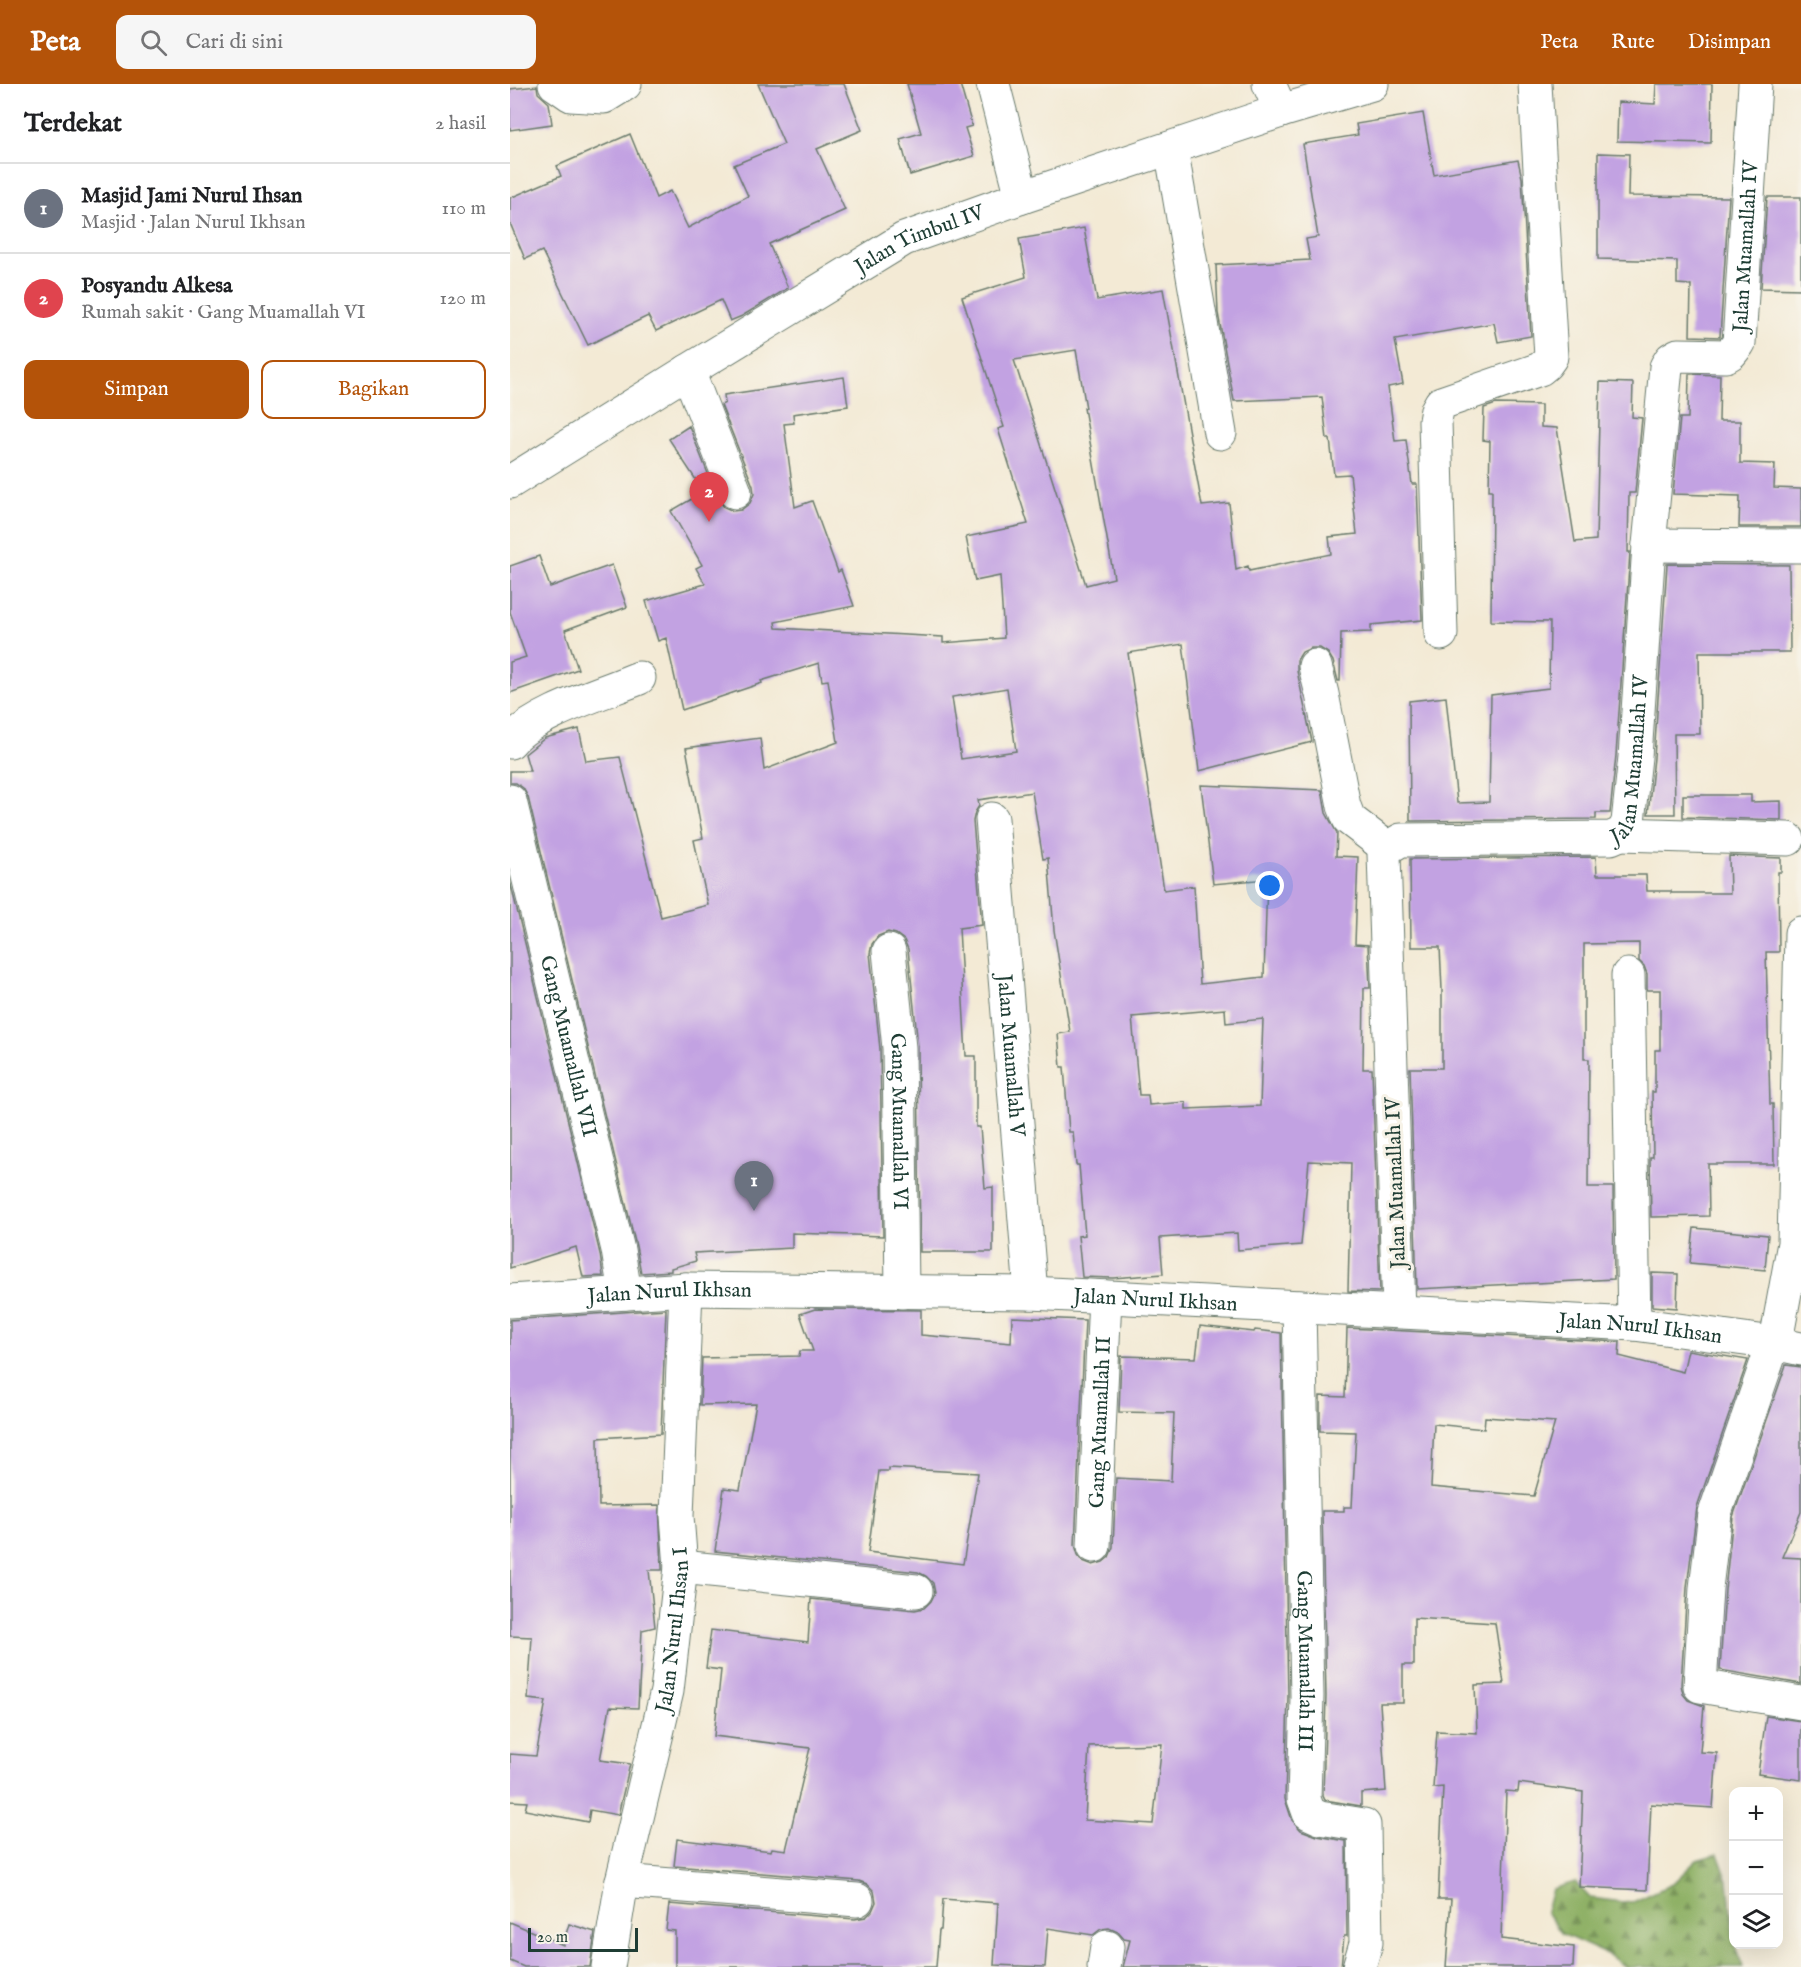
<!DOCTYPE html>
<html lang="id">
<meta charset="utf-8">
<style>
:root{--surface:#fff;--page:#f6f6f6;--text:#202124;--muted:#757577;--line:#e0e0e0;--accent:#b45309}
body{margin:0;font-family:"IM FELL English",serif;background:var(--page);color:var(--text)}
.controls{position:absolute;right:18px;bottom:18px;display:grid;overflow:hidden;border-radius:12px;box-shadow:0 6px 24px #0002}
.controls button{width:54px;height:54px;display:grid;place-items:center;padding:0;border:0;border-bottom:2px solid var(--line);background:var(--surface);color:var(--text);font:30px sans-serif}
.scale{position:absolute;left:18px;bottom:15px;width:110px;box-sizing:border-box;padding-left:6px;border:3px solid #1f3d34;border-top:0;font-size:16px;line-height:21px;white-space:nowrap;color:#1f3d34;-webkit-text-stroke:4px #f7f3e8;paint-order:stroke}
.you{position:absolute;left:760px;top:802px;width:21px;height:21px;margin:-15px;border:4px solid #fff;border-radius:50%;background:#1a73e8;box-shadow:0 0 0 9px #1a73e833}
.badge{display:grid;place-items:center;width:39px;height:39px;border-radius:50%;background:var(--accent);color:#fff;font-size:20px;font-weight:700}
.pin{position:absolute;translate:-50% -50px;filter:drop-shadow(0 2px 3px #0008)}
.pin::after{content:'';position:absolute;top:32px;width:21px;height:18px;background:inherit;clip-path:polygon(0 0,100% 0,50% 100%)}
.list{margin:0;padding:0;list-style:none}
h2{display:flex;justify-content:space-between;align-items:center;height:78px;margin:0;padding:0 24px;font-size:26px}
h2 small{font-size:20px;font-weight:400;color:var(--muted)}
.list li{display:grid;grid-template-columns:39px 1fr auto;gap:18px;align-items:center;box-sizing:border-box;height:90px;padding:0 24px;border-top:2px solid var(--line)}
.list b{display:block;font-size:22px;white-space:nowrap}
.list p{margin:0;font-size:20px;white-space:nowrap;color:var(--muted)}
.list em{font-size:20px;font-style:normal;color:var(--muted)}
.actions{display:flex;gap:12px;padding:18px 24px}
.actions a{flex:1;padding:14px 0;border:2px solid var(--accent);border-radius:12px;text-align:center;font-size:21px;color:var(--accent)}
.actions .main{background:var(--accent);color:#fff}
.icon{flex:none;width:33px;height:33px;fill:none;stroke:currentColor;stroke-width:2;stroke-linecap:round;stroke-linejoin:round}
.map{position:relative;flex:none;width:1291px;height:1883px;overflow:hidden}
header{display:flex;align-items:center;gap:36px;box-sizing:border-box;height:84px;padding:0 30px;background:var(--accent);color:#fff}
header strong{font-size:28px}
nav{display:flex;gap:33px;margin-inline-start:auto;font-size:21px}
.search{width:420px;height:54px;background:var(--page);display:flex;align-items:center;gap:15px;box-sizing:border-box;padding:0 21px;border-radius:12px;color:var(--muted);font-size:22px}
main{display:flex}
aside{flex:1;background:var(--surface)}
.map>svg:first-child{display:block}
.forest{fill:url(#forest-firs);stroke:#57774d;stroke-width:1.5}
.building{fill:#c2a2e2;fill-rule:evenodd}
.lines{fill:none;stroke-linecap:round;stroke-linejoin:round}
.minor-casing{stroke:#697a6c;stroke-width:35}
.minor{stroke:#fff;stroke-width:33}
.labels{text-anchor:middle;stroke-width:6;stroke-linejoin:round;paint-order:stroke}
.street-label{font-size:21px;fill:#1f3d34;stroke:#f7f3e8}
</style>
<header>
<strong>Peta</strong>
<div class="search"><svg class="icon" aria-label="search" viewBox="0 0 24 24"><circle cx="10" cy="10" r="6"/><path d="M15 15l6 6"/></svg>Cari di sini</div>
<nav><a>Peta</a><a>Rute</a><a>Disimpan</a></nav>
</header>
<main>
<aside>
<h2>Terdekat<small>2 hasil</small></h2>
<ul class="list">
<li><span class="badge" style="background:#6b7280">1</span><div><b>Masjid Jami Nurul Ihsan</b><p>Masjid · Jalan Nurul Ikhsan</p></div><em>110 m</em></li>
<li><span class="badge" style="background:#e0444e">2</span><div><b>Posyandu Alkesa</b><p>Rumah sakit · Gang Muamallah VI</p></div><em>120 m</em></li>
</ul>
<div class="actions"><a class="main">Simpan</a><a>Bagikan</a></div>
</aside>
<div class="map">
<svg width="1291" height="1883" viewBox="0 0 1291 1883">
<defs>
<pattern id="forest-firs" width="22" height="20" patternUnits="userSpaceOnUse" patternTransform="scale(1.5)"><rect width="22" height="20" fill="#8fb166"/><path d="M5 1l3.5 6h-7zM16 11l3.5 6h-7z" fill="#749155"/></pattern>
</defs>
<rect width="100%" height="100%" fill="#f7f3e8"/>
<filter id="ink" filterUnits="userSpaceOnUse"><feTurbulence type="fractalNoise" baseFrequency=".0167" numOctaves="2"/><feDisplacementMap in="SourceGraphic" scale="12" xChannelSelector="R" yChannelSelector="G"/><feConvolveMatrix kernelMatrix="1 2 1 2 8 2 1 2 1" color-interpolation-filters="sRGB"/></filter>
<filter id="wash" filterUnits="userSpaceOnUse"><feTurbulence type="fractalNoise" baseFrequency=".008" numOctaves="4" result="noise"/><feDisplacementMap in="SourceGraphic" scale="24" xChannelSelector="R" yChannelSelector="G"/><feGaussianBlur stdDeviation="1.35" result="paint"/><feColorMatrix in="noise" values="0 0 0 0 0 0 0 0 0 0 0 0 0 0 0 0 0 1.4 0 .05"/><feComposite in="paint" operator="in"/></filter>
<g filter="url(#wash)">
<rect width="100%" height="100%" fill="#f3ead5"/>
<polygon class="forest" points="1208,1770 1218,1797 1224,1860 1233,1883 1115,1883 1099,1871 1052,1850 1036,1828 1042,1805 1065,1798 1080,1814 1121,1819 1162,1800 1187,1776"/>
<g id="blocks">
<g class="building">
<polygon points="248,0 334,0 352,46 307,65 335,126 259,160 278,204 232,232 220,237 211,216 146,247 138,232 78,261 32,167 15,175 0,139 0,114 51,92 47,82 120,50 146,114 160,107 178,144 238,112 224,81 274,60"/>
<polygon points="397,0 450,0 462,42 455,44 464,72 400,91 390,55 411,49"/>
<polygon points="1146,0 1202,0 1201,59 1107,57 1108,18 1145,20"/>
<polygon points="27,2 28,9 39,19 42,40 0,46 0,5"/>
<path d="M913 29 924 91 1008 76 1012 94 1021 252 988 258 984 239 885 256 893 300 878 303 885 357 896 356 902 400H907L912 536 861 541V548L831 549 830 597H828L823 577 818 569 810 564H801L792 568 787 576V587L802 658 689 687 673 560 618 569 654 806 684 802 690 900 754 893 757 795 703 800 691 701 812 706 816 729 827 749 826 772 848 773 845 860 858 861 860 904H854L853 985H862L870 1208 838 1207 841 1079 799 1077 791 1161 728 1166 727 1149 650 1154 653 1190 603 1194 572 1193 568 1152 575 1151 569 1081H566L563 1048H559L554 983H551L548 950 560 948 544 846 538 774 533 775 522 708 468 716 469 722 465 728 463 737 472 841 449 844 456 972H466V1043H470L475 1104 483 1103V1168H410L408 962 398 865 394 856 386 850 378 848 368 852 362 860 360 869 370 965 373 1152 282 1149V1164L184 1169 186 1177 161 1184V1187L131 1189 126 1162 18 713 13 704 6 699H0V687H20L15 670 35 654 69 645 76 677 110 673 151 833 198 821 184 756 193 754 176 664 250 654 254 686 328 658 318 596 312 597 309 579 251 597 252 599 172 626 156 554 148 557 136 517 195 500 186 484 192 481 161 427 194 408 159 355 179 342 208 415 214 423 223 427 231 426 240 419 244 410 243 402 211 321 215 319 214 311 334 293 338 322 283 330 284 339 274 340 285 423 302 417 328 488 331 486 344 522 265 538 266 544 433 553V559L494 554 490 492 465 497 456 453 518 440 488 345 494 343 452 213 516 193 509 155 574 144 587 216 653 205 692 422 719 419 726 486 738 482 739 487 821 470 819 453 847 450 840 390 824 391 820 355H817L812 313 724 317 708 229 706 181 800 176 796 155 808 153 793 60 848 51 846 40ZM566 266 576 324H574L604 494 576 501 504 276ZM497 604 506 667 451 675 442 613ZM715 925 716 939 753 935 750 1022 676 1025V1018L639 1021 638 1011H629L622 933Z"/>
<polygon points="1088,69 1119,70 1118,112 1219,113 1210,253 1180,252 1181,201 1167,200 1167,177 1088,175"/>
<polygon points="1257,113 1291,113 1291,205 1251,204"/>
<polygon points="1179,290 1210,291 1209,337 1230,337 1230,379 1265,380 1264,404 1291,405 1291,443 1229,443 1230,412 1163,410 1170,334 1178,334"/>
<polygon points="1090,298 1123,299 1122,333 1132,334 1125,409 1119,409 1118,468 1120,468 1106,671 1100,729 1086,729 1086,735 900,737 899,617 936,613 947,719 979,718 981,611 1039,604 1040,538 981,537 982,406 979,406 980,357 973,356 974,324 986,320 1031,321 1031,343 1047,344 1065,458 1086,456"/>
<polygon points="29,472 40,503 102,481 117,523 55,546 68,585 0,609 0,578 16,573 0,528 0,482"/>
<polygon points="1157,480 1279,481 1280,568 1189,568 1190,650 1164,650 1165,730 1138,730 1144,674"/>
<polygon points="1173,711 1241,711 1241,718 1271,717 1271,736 1173,733"/>
<polygon points="1219,772 1271,774 1271,788 1268,788 1269,868 1256,868 1260,1020 1263,1020 1264,1080 1198,1080 1199,1132 1141,1133 1140,1073 1143,1073 1142,1008 1145,1008 1145,966 1150,966 1150,906 1137,906 1137,890 1134,882 1129,877 1129,859 1074,860 1074,975 1079,975 1078,1103 1103,1103 1104,1195 907,1205 900,984 932,984 932,906 930,863 901,863 900,775 1086,773 1087,791 1136,791 1137,807 1161,807 1161,809 1220,809"/>
<polygon points="0,797 90,1170 93,1192 73,1193 66,1163 0,1184"/>
<polygon points="1184,1144 1258,1151 1255,1186 1180,1179"/>
<polygon points="1142,1189 1168,1190 1167,1224 1142,1222"/>
<polygon points="156,1225 151,1350 88,1354 89,1422 149,1421 152,1483 152,1486 139,1486 145,1543 132,1546 128,1624 100,1623 90,1676 120,1680 108,1731 80,1726 78,1738 15,1726 17,1718 0,1717 0,1670 26,1672 36,1617 18,1615 22,1553 0,1552 0,1236"/>
<path d="M305 1225 411 1226V1251L501 1259 502 1233 575 1236 565 1461 568 1471 573 1477 583 1481 593 1478 599 1473 603 1463 606 1394 661 1397 664 1329 609 1328 611 1272 686 1274 690 1242 744 1248 745 1246 771 1249 778 1612 775 1715 782 1736 791 1746 807 1752 836 1757 837 1852H834L831 1883H613L620 1856 614 1855 608 1848 599 1844 591 1845 583 1851 538 1844 535 1883 484 1881 488 1819 433 1815 431 1846H429L426 1883H165V1847L156 1846 159 1820 345 1835 356 1833 362 1827 366 1818 364 1807 357 1800 349 1797 164 1782 167 1755 261 1767 262 1764 276 1766 300 1664 204 1652 211 1586 196 1584 201 1546 298 1558 301 1515 405 1526 414 1524 421 1517 425 1509 423 1499 416 1492 408 1488 205 1467 214 1404 230 1406 246 1320 190 1321 192 1274 289 1272 290 1267H303L290 1230ZM379 1384 468 1389 453 1480 358 1468 369 1387H379ZM652 1660 643 1740 575 1736 579 1662Z"/>
<path d="M837 1244 1110 1258 1109 1272 1173 1288 1178 1266 1238 1276 1187 1423 1177 1503 1171 1601 1173 1610 1178 1616 1194 1622 1190 1668 1207 1669 1203 1724 1141 1720 1137 1806 1069 1803 1073 1708 1009 1699 1008 1708 996 1707 991 1855 1064 1863 1063 1883H936L941 1815H928L933 1703 923 1704 927 1647 967 1649 965 1601 994 1600 985 1539 904 1534V1581H893V1619H870L876 1707 851 1709V1722L815 1716 813 1712 816 1612 812 1427H834V1423H842L846 1348 810 1347V1312L835 1313ZM975 1333 1045 1338 1024 1412 921 1403 924 1340 974 1345Z"/>
<polygon points="1276,1281 1291,1283 1291,1428 1272,1473 1291,1474 1291,1600 1210,1586 1215,1506 1223,1433"/>
<polygon points="1256,1632 1291,1637 1291,1696 1248,1690"/>
<polygon points="0,1838 53,1861 59,1840 85,1848 80,1883 14,1883 0,1877"/>
</g>
</g>
</g>
<g filter="url(#ink)">
<use href="#blocks" fill-opacity="0" stroke="#697a6c" stroke-width="1.5"/>
<g class="lines">
<g class="minor-casing">
<g id="minor">
<polyline points="45,0 61,11 94,13 115,0"/>
<polyline points="483,0 512,113"/>
<polyline points="759,0 771,27"/>
<polyline points="661,64 710,349"/>
<polyline points="178,287 225,408"/>
<path id="s1" d="M0 398 178 287 394 155 512 113 771 27 862 0"/>
<polyline points="1139,461 1291,462"/>
<polyline points="931,550 925,337 927,326 931,319 1030,285 1036,280 1041,273 1025,0"/>
<polyline points="805,582 812,610 834,722 839,735 877,764"/>
<path d="M0 658C24 629 93 609 129 594"/>
<path id="s2" d="M0 717 108 1166 115 1209"/>
<path id="s3" d="M482 735 521 1209"/>
<polyline points="1111,750 1278,755"/>
<polyline points="1291,849 1284,1159 1268,1246 1205,1429 1196,1504 1190,1602 1291,1619"/>
<path id="s4" d="M379 867 389 964 392 1208"/>
<polyline points="1118,891 1124,1240"/>
<path id="s5" d="M0 1217 176 1205 521 1209 1124 1240 1264 1259 1291 1265"/>
<path id="s6" d="M789 1223 797 1612 794 1715 799 1729 810 1734 854 1741 856 1859 849 1883"/>
<path id="s7" d="M889 1227 874 770 877 764 891 756 1101 754C1111 750 1114 748 1118 738L1125 673 1139 461 1156 283 1161 275 1168 271 1216 272 1221 269 1229 259 1245 0"/>
<path id="s8" d="M584 1462 595 1213"/>
<polyline points="171,1483 406,1507"/>
<polyline points="112,1797 347,1816"/>
<path id="s9" d="M98 1883 112 1797 157 1607 171 1483 167 1432 176 1205"/>
<polyline points="594,1883 597,1863"/>
</g>
</g>
<use href="#minor" class="minor"/>
</g>
</g>
<g class="labels">
<g class="street-label">
<text dy="7" stroke="none"><textPath href="#s1" startOffset="477">Jalan Timbul IV</textPath></text>
<text dy="7" stroke="none"><textPath href="#s7" startOffset="1352">Jalan Muamallah IV</textPath></text>
<text dy="7" stroke="none"><textPath href="#s7" startOffset="776">Jalan Muamallah IV</textPath></text>
<text dy="7" stroke="none"><textPath href="#s2" startOffset="252">Gang Muamallah VII</textPath></text>
<text dy="7" stroke="none"><textPath href="#s3" startOffset="237">Jalan Muamallah V</textPath></text>
<text dy="7" stroke="none"><textPath href="#s4" startOffset="171">Gang Muamallah VI</textPath></text>
<text transform="translate(885 1099) rotate(-92)" y="7">Jalan Muamallah IV</text>
<text dy="7" stroke="none"><textPath href="#s5" startOffset="160">Jalan Nurul Ikhsan</textPath></text>
<text dy="7" stroke="none"><textPath href="#s5" startOffset="646">Jalan Nurul Ikhsan</textPath></text>
<text dy="7" stroke="none"><textPath href="#s5" startOffset="1132">Jalan Nurul Ikhsan</textPath></text>
<text dy="7" stroke="none"><textPath href="#s8" startOffset="124">Gang Muamallah II</textPath></text>
<text dy="7" stroke="none"><textPath href="#s9" startOffset="344">Jalan Nurul Ihsan I</textPath></text>
<text dy="7" stroke="none"><textPath href="#s6" startOffset="354">Gang Muamallah III</textPath></text>
</g>
</g>
</svg>
<div class="controls">
<button>+</button>
<button>−</button>
<button><svg class="icon" aria-label="layers" viewBox="0 0 24 24"><path d="M12 4l9 5-9 5-9-5zM3 14l9 5 9-5"/></svg></button>
</div>
<div class="scale">20 m</div>
<div class="you"></div>
<div class="pin badge" style="left:244px;top:1127px;background:#6b7280">1</div>
<div class="pin badge" style="left:199px;top:438px;background:#e0444e">2</div>
</div>
</main>
